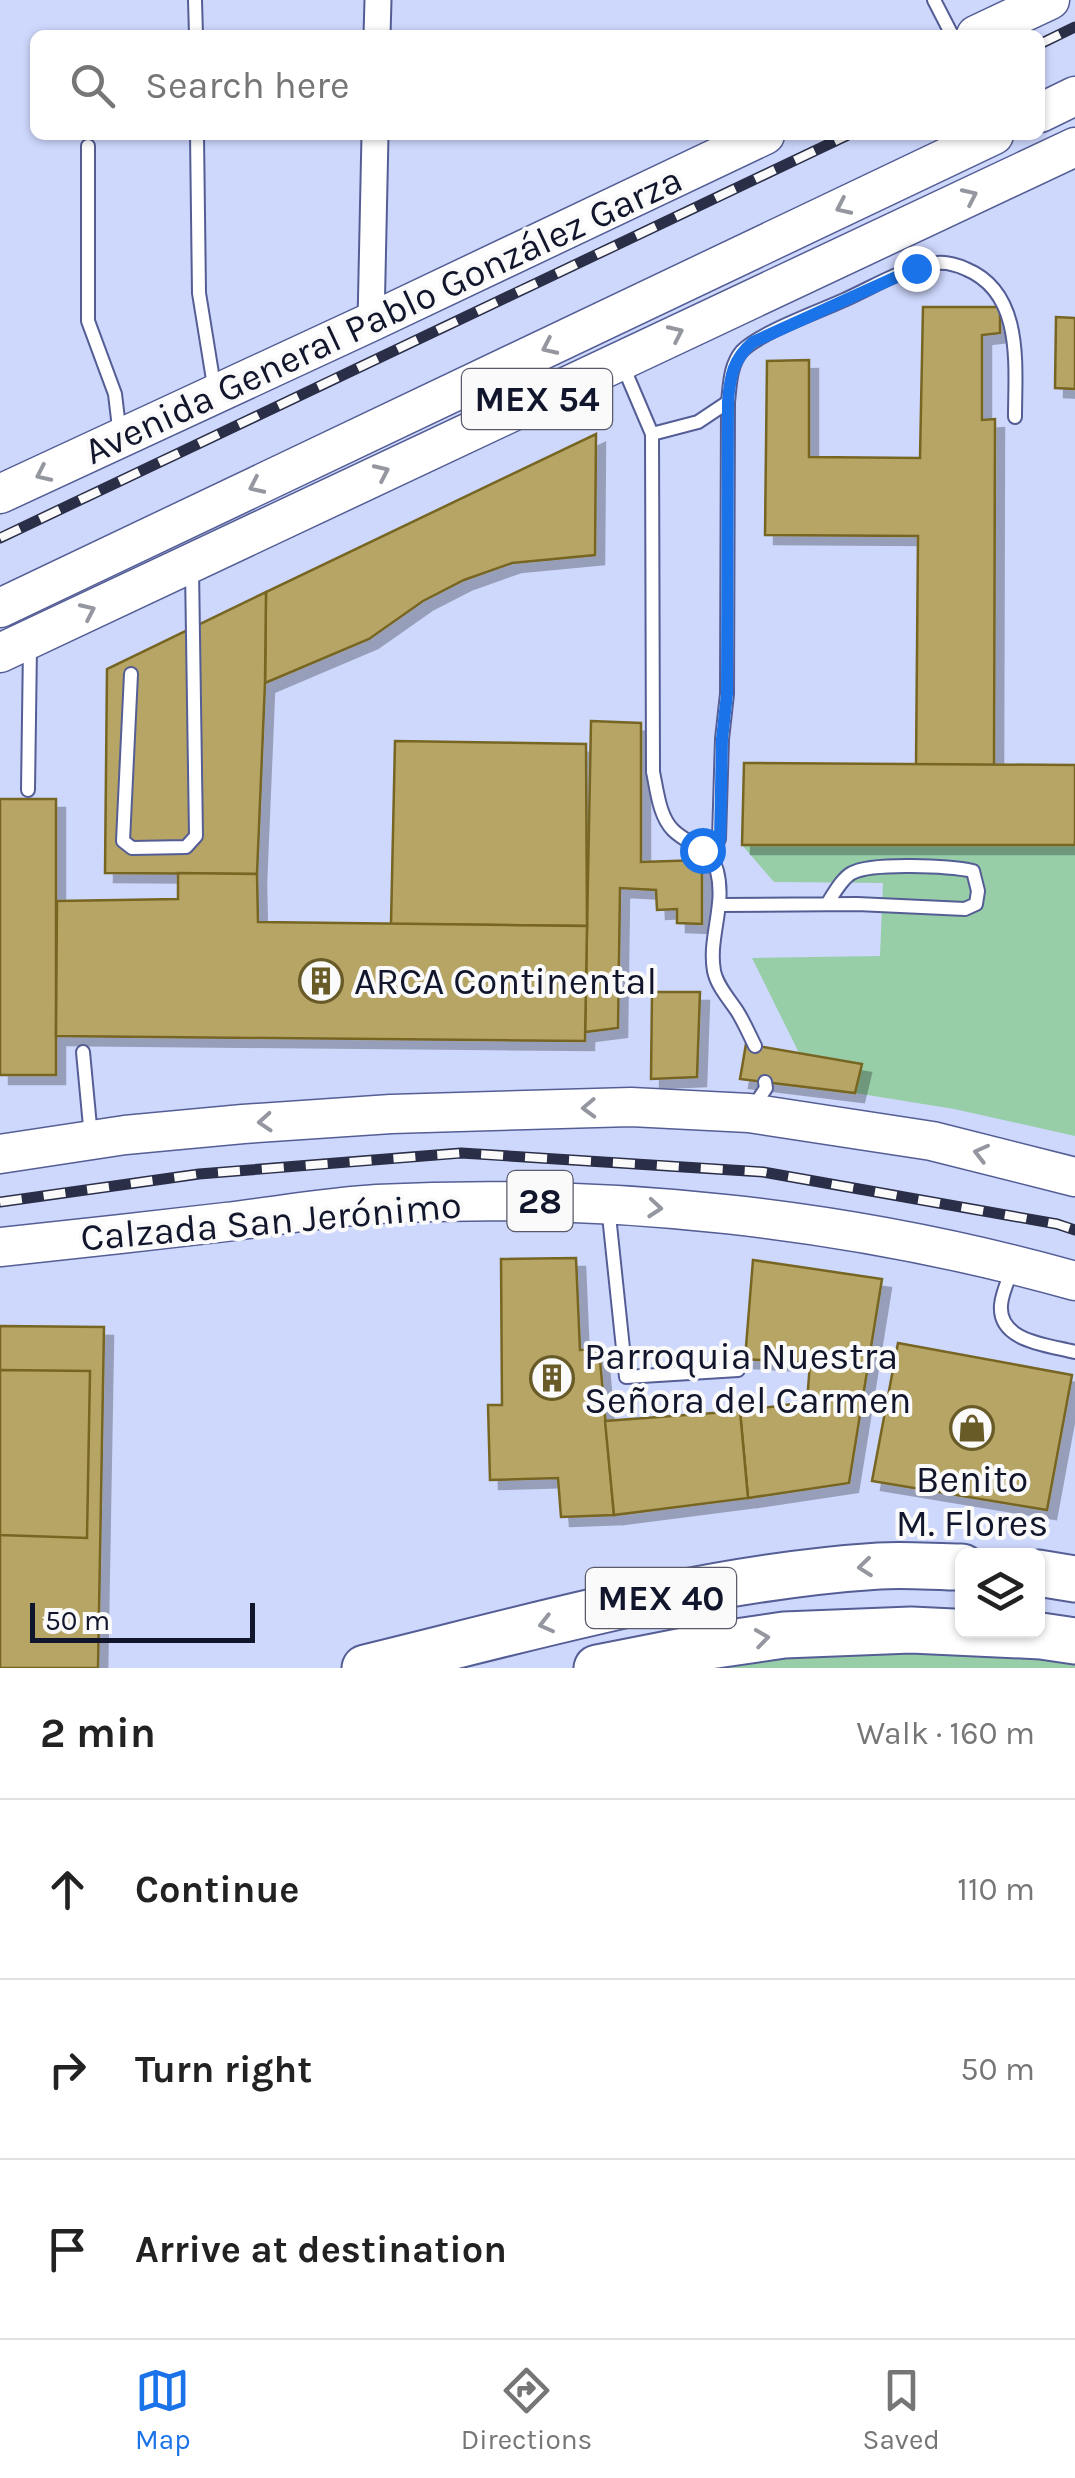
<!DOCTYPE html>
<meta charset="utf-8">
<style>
:root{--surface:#fff;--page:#f2f2f2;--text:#222;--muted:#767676;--line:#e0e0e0;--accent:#1a73e8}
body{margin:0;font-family:Karla,sans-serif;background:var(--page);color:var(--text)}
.controls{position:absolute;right:30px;bottom:30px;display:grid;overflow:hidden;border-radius:15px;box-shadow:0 2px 8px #0004}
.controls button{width:90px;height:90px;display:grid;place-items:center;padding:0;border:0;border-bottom:2px solid var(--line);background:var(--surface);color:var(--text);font:50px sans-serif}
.scale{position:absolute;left:30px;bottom:25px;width:225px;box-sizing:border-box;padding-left:10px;border:5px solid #12162c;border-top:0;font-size:28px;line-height:35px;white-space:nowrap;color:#12162c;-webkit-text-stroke:8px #fafafa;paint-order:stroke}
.stop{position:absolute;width:30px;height:30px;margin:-22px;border:8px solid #1a73e8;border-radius:50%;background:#fff}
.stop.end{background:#1a73e8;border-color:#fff;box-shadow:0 2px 10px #0008}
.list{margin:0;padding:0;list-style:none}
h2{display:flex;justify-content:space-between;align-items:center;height:130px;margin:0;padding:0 40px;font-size:42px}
h2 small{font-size:32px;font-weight:400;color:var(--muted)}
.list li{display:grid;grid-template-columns:65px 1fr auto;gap:30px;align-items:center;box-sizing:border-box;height:180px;padding:0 40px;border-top:2px solid var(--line)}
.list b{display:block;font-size:38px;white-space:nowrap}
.list em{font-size:32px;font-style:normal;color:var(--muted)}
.icon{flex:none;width:55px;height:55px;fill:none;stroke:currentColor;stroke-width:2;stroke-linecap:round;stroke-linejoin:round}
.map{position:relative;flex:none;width:1075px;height:1668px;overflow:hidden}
.search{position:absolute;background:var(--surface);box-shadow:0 2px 8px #0004;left:30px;right:30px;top:30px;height:110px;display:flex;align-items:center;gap:25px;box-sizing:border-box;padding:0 35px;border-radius:15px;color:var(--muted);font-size:38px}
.sheet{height:670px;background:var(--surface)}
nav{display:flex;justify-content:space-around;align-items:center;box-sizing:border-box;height:140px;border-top:2px solid var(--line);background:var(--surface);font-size:28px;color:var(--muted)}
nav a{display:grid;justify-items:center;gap:5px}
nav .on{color:var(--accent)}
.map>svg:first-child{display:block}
.green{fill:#97cea8}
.building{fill:#b7a566;stroke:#776523;stroke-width:2.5;filter:url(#shadow)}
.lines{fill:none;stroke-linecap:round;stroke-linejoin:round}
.lane-casing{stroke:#545e95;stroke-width:16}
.street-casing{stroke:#545e95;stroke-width:29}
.primary-casing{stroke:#545e95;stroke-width:41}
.highway-casing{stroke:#545e95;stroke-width:49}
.lane{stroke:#fff;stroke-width:12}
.street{stroke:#fff;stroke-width:25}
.primary{stroke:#fff;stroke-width:38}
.highway{stroke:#fff;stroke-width:45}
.rail-casing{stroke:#2a2e46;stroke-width:11}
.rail{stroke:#fafafa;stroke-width:8;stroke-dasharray:22;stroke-linecap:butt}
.oneway{stroke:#9496a0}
.route{stroke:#1a73e8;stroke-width:12}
.labels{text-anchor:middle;stroke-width:8;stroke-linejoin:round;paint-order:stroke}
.shield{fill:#fafafa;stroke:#585a6a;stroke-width:2.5}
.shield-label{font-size:35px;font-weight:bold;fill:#12162c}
.street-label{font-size:38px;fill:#12162c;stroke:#fafafa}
.poi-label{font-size:38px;fill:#12162c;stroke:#fafafa;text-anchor:start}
</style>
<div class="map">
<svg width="1075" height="1668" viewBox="0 0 1075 1668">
<defs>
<filter id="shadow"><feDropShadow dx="9" dy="9" stdDeviation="0" flood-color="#0004"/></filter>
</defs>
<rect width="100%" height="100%" fill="#ced8fd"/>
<g class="green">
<polygon points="742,845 1075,845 1075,1136 954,1109 855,1093 861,1064 799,1053 752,958 880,956 883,883 774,882"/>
<polygon points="738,1648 1075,1651 1075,1668 634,1668"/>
</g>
<g class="building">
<polygon points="923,307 1000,307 1000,333 982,335 982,420 995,419 994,768 916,767 918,536 765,535 767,361 809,360 809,457 920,458"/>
<polygon points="1056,317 1075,318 1075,389 1055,388"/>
<polygon points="596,434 595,555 512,563 464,580 423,601 369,639 265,683 266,592"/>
<polygon points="266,592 265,683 257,874 105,873 107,669"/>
<polygon points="591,721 641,723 641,862 702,860 702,924 677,923 677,909 657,910 656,890 620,888 618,1028 585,1032"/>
<polygon points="395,741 586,744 587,926 391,924"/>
<polygon points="744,763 1075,765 1075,845 742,845"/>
<rect x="0" y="799" width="56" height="276"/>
<polygon points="178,873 257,874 258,922 587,926 585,1041 56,1036 57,901 178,899"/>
<polygon points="652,992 700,992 697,1077 651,1079"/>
<polygon points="746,1044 862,1064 855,1093 740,1079"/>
<polygon points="576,1258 580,1350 599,1349 614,1515 561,1517 558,1478 490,1480 488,1405 502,1405 501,1259"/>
<polygon points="753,1260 882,1279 849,1483 748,1498 740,1411 807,1402 810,1363 745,1359"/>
<polygon points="0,1326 104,1327 98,1668 0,1668"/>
<polygon points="898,1343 1072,1375 1047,1510 872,1481"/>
<polygon points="0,1370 90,1371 87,1538 0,1535"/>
<polygon points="740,1411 748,1498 614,1515 605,1421"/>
</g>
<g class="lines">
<g class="lane-casing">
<g id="lane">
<polyline points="195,0 196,35"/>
<polyline points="934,0 952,35"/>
<polyline points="197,135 199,293 215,392"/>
<polyline points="88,146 88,321 115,394 120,436"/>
<path d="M623 366 652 434 653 772C657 790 659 816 673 830 688 845 711 848 717 871 726 905 708 938 714 971 717 986 729 999 737 1011 744 1022 749 1034 755 1046"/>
<polyline points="652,434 698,422 728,402"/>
<polyline points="131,674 123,841 132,848 186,847 196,836 192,569"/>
<polyline points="28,790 30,646"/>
<path d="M711 858 719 839 722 739 727 694 728 402C730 384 730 365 742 351 759 333 820 311 844 300 873 287 905 267 937 263 947 262 957 265 966 269 1024 293 1015 366 1015 417"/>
<path d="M720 905 857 904 965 909 976 904 978 891 973 871C950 866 872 862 852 873 842 878 833 895 827 904"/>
<polyline points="83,1052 91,1137"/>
<polyline points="752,1109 766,1088 765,1082"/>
<polyline points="608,1206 626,1377 738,1370"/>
<path d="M1013 1267C1009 1279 1002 1292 1001 1305 998 1342 1049 1345 1075 1352"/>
</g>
</g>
<g class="street-casing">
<g id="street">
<polyline points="377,35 378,0"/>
<polyline points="371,322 375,135"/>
</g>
</g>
<g class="primary-casing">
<g id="primary">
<polyline points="976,35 1050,0"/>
<polyline points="1040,113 1075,96"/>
<polyline points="0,494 371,322 765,135"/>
<polyline points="0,608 994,135"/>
<polyline points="0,653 1075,147"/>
<polyline points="0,1154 125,1135 243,1124 391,1114 631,1107 749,1113 932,1141 1075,1177"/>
<path d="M0 1247C75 1239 151 1231 226 1222 276 1216 327 1207 377 1204 610 1192 850 1218 1075 1281"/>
</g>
</g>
<g class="highway-casing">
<g id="highway">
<polyline points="1038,1573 1075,1579"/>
<path d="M365 1668C534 1627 705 1577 879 1566 906 1564 935 1567 962 1567"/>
<polyline points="597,1668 709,1646 784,1635 911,1630 1041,1636 1075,1641"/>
</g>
</g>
<use href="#lane" class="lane"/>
<use href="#street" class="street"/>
<use href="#primary" class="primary"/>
<use href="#highway" class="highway"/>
<g class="rail-casing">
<g id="rail">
<polyline points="1040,44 1075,27"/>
<polyline points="0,538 848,135"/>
<polyline points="0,1202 199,1174 461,1153 763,1172 1057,1224 1075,1230"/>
</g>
</g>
<use href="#rail" class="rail"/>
</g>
<defs><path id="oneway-chevron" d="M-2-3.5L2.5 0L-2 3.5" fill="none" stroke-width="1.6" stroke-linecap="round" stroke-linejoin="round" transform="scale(2.5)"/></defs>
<g class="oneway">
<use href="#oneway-chevron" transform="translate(970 196) rotate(-25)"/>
<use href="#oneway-chevron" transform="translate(843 207) rotate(155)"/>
<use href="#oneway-chevron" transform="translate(676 333) rotate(-25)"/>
<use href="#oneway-chevron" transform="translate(549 347) rotate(155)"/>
<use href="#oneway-chevron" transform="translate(382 472) rotate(-25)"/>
<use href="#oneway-chevron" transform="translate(43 474) rotate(155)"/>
<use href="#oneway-chevron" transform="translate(256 486) rotate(155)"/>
<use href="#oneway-chevron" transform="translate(88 611) rotate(-25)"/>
<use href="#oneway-chevron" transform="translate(589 1108) rotate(178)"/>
<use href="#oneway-chevron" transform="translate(265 1122) rotate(176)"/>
<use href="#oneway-chevron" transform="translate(981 1153) rotate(-166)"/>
<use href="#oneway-chevron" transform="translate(655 1208) rotate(5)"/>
<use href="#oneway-chevron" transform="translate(865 1567) rotate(174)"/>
<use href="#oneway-chevron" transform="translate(546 1624) rotate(166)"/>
<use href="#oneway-chevron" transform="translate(762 1638) rotate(-8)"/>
</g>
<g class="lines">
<path class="route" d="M702 850 711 858 720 839 722 739 727 694 728 402C730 376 733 359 753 342L916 268"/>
</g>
<defs>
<g id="building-ring" transform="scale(2.25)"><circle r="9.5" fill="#fafafa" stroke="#685b28" stroke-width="1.5"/><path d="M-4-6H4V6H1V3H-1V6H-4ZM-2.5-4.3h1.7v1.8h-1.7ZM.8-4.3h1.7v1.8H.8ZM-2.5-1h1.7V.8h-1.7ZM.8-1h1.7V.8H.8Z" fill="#685b28"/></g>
<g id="shop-ring" transform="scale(2.25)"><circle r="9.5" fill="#fafafa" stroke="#685b28" stroke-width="1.5"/><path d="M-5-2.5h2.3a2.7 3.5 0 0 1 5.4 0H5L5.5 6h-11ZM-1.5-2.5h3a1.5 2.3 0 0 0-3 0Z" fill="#685b28"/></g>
</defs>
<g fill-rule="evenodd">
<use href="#building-ring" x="321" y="981"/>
<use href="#building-ring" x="552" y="1378"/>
<use href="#shop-ring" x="972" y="1428"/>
</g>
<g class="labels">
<g class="shield">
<rect x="462" y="369" width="150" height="60" rx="8"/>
<rect x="507.5" y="1171" width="65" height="60" rx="8"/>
<rect x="586" y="1568" width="150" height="60" rx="8"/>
</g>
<g class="shield-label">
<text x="537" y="411">MEX 54</text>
<text x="540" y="1213">28</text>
<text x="661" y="1610">MEX 40</text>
</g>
<g class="street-label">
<text transform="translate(383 315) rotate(-25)" y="13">Avenida General Pablo González Garza</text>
<text transform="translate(271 1221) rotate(-5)" y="13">Calzada San Jerónimo</text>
</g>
<g class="poi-label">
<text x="354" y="994">ARCA Continental</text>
<text x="584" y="1369">Parroquia Nuestra<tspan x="584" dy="44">Señora del Carmen</tspan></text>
<text x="972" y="1492" text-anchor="middle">Benito<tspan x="972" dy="44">M. Flores</tspan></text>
</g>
</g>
</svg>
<div class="controls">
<button><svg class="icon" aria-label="layers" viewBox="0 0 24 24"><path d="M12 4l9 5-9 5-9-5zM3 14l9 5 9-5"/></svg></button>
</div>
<div class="scale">50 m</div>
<div class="stop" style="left:702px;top:850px"></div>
<div class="stop end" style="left:916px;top:268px"></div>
<div class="search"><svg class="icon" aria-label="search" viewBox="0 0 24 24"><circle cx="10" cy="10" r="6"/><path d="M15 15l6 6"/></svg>Search here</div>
</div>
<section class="sheet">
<h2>2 min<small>Walk · 160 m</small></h2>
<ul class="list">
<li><svg class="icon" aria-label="ahead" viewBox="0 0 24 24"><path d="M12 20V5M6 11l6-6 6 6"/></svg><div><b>Continue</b></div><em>110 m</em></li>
<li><svg class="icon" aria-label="right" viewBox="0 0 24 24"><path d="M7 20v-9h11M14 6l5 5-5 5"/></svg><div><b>Turn right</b></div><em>50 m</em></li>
<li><svg class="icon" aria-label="arrive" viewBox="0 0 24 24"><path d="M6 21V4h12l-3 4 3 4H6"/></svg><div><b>Arrive at destination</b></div></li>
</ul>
</section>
<nav>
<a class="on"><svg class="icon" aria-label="map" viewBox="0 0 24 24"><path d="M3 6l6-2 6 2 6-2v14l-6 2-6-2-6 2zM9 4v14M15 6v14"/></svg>Map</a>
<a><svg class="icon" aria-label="directions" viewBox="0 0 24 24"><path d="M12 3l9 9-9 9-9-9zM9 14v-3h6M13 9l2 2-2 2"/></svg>Directions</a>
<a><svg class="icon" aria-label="saved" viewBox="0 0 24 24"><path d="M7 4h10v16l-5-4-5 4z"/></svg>Saved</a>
</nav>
